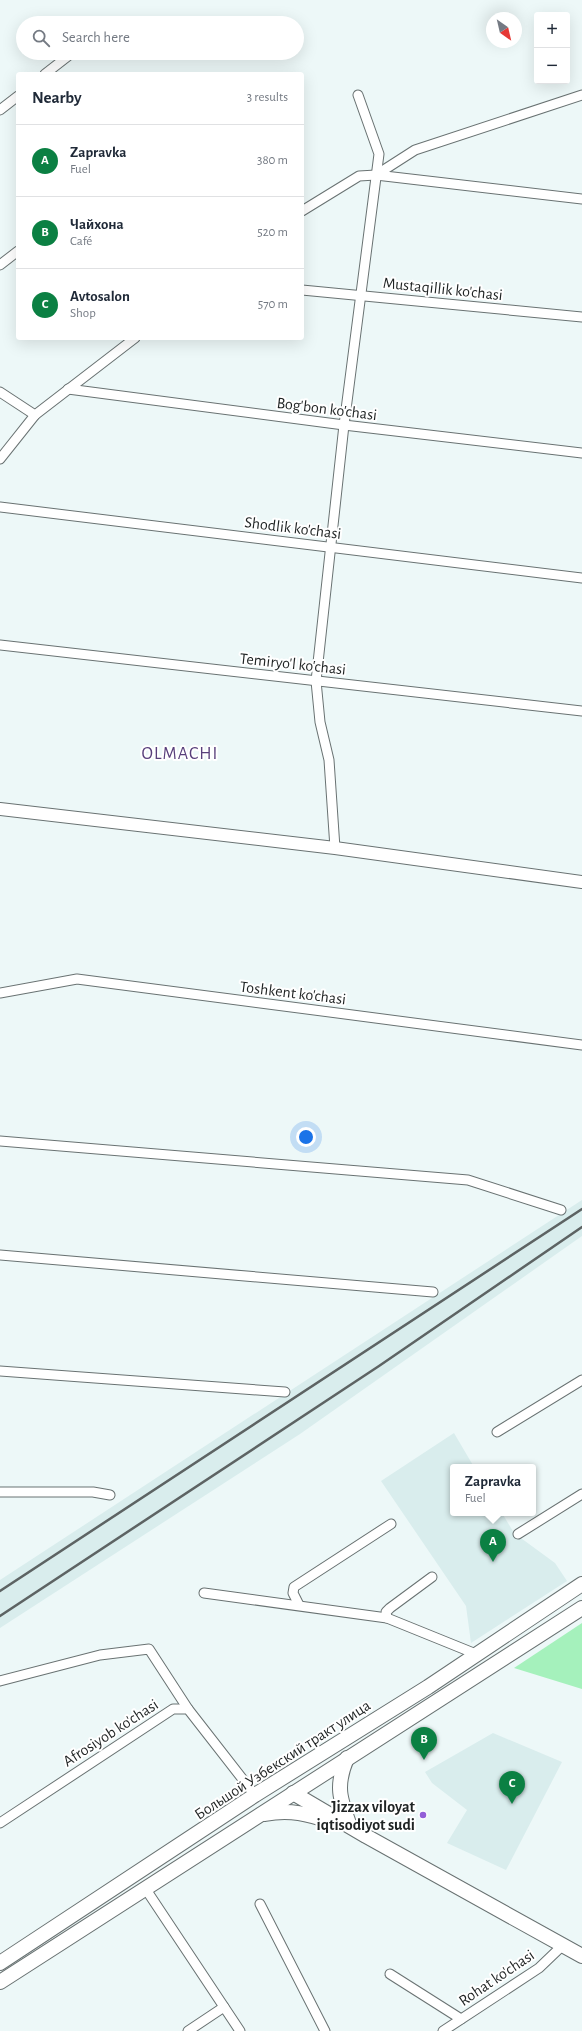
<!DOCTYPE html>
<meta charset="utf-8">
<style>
:root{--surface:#fff;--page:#f6f6f7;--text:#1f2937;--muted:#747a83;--line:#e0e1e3;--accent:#0b8043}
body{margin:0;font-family:"Alegreya Sans",sans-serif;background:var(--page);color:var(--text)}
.controls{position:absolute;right:12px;top:12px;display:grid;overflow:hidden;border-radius:4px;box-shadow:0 4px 16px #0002}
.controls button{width:36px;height:36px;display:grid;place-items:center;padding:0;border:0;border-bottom:1px solid var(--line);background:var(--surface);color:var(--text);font:20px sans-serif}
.compass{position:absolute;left:486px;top:12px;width:36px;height:36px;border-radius:50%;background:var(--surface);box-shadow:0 4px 16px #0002;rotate:146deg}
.you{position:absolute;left:306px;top:1137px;width:14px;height:14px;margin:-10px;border:3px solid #fff;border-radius:50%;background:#1a73e8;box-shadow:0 0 0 6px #1a73e833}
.badge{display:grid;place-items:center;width:26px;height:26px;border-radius:50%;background:var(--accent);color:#fff;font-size:13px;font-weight:700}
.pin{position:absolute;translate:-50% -33px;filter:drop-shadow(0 1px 2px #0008)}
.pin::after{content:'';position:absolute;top:21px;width:14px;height:12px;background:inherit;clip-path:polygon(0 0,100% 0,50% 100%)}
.popup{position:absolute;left:450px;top:1464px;width:86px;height:52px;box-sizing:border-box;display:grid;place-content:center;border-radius:4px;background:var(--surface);filter:drop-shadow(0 1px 3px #0005);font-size:13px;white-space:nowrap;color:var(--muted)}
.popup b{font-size:15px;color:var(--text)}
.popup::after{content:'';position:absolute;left:50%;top:100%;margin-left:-8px;border:8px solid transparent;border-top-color:var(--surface)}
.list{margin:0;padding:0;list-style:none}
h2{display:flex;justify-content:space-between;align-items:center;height:52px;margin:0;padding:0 16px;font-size:17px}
h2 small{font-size:13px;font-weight:400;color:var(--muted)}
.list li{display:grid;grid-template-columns:26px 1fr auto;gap:12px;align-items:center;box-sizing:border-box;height:72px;padding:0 16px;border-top:1px solid var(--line)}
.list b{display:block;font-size:15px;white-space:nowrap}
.list p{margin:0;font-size:13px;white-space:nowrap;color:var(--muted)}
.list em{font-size:13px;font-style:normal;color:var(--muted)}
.icon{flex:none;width:22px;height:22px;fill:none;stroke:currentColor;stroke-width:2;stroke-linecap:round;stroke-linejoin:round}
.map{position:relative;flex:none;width:582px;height:2031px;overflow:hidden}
.search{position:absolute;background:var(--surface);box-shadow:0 4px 16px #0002;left:16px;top:16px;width:288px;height:44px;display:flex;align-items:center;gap:10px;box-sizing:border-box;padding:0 14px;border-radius:22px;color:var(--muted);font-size:15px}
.panel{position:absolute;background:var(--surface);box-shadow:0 4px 16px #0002;left:16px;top:72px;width:288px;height:268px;border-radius:4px}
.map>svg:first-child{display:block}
.built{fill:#d9eded}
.green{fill:#a5f1bc}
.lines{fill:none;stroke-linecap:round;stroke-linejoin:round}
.street-casing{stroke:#697272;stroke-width:11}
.secondary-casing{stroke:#697272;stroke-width:14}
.primary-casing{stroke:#697272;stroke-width:16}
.street{stroke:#fff;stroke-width:9}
.secondary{stroke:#fff;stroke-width:12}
.primary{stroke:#fff;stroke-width:14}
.rail{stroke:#5d6363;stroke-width:2.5}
.poi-dot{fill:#945fd8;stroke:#fff;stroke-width:1.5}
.labels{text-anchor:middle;stroke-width:4;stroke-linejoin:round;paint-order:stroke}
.street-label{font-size:16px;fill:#1f2323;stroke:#fff}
.poi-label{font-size:16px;font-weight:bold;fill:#1f2323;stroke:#fff;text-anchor:end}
.quarter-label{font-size:18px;letter-spacing:1px;fill:#583f7b;stroke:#fff}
</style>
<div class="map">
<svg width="582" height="2031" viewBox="0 0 582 2031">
<rect width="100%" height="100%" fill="#edf8f8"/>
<g class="built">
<polygon points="582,1200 582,1236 300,1434 0,1628 0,1580"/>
<polygon points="454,1433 474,1467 453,1467 453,1513 502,1513 514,1533 555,1563 567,1581 471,1643 466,1606 381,1481"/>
<polygon points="493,1733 562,1762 506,1870 447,1843 467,1810 432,1783 425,1772"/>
</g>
<polygon class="green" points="582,1623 582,1689 514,1668"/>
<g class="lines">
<g class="street-casing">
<g id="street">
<polyline points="45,74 72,53"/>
<polyline points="0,110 18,96"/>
<polyline points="376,175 415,150 582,95"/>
<polyline points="302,211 359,176 376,175 582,199"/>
<polyline points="0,265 18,251"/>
<polyline points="302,290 582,317"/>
<polyline points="68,389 344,425 582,453"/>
<polyline points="0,392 35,415"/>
<polyline points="0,459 35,415 135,338"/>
<polyline points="0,507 582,578"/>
<polyline points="0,645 582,711"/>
<polyline points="335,848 329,760 320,722 316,681 344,425 379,154 358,95"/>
<polyline points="0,993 77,979 582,1045"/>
<polyline points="0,1141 468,1180 561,1210"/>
<polyline points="0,1255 433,1292"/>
<polyline points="0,1371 285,1392"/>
<polyline points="497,1432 582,1380"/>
<polyline points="0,1492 93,1492 110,1495"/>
<polyline points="518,1534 582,1494"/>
<polyline points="204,1593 387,1618 476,1654"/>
<polyline points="299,1605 293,1593 294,1587 391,1524"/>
<polyline points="387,1618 386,1612 390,1608 432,1577"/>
<polyline points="0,1681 100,1655 149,1649 188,1709"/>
<polyline points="0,1823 173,1709 188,1709 255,1795"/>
<polyline points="145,1888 240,2031"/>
<polyline points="260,1904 325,2031"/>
<polyline points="390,1974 461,2019"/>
<polyline points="188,2031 224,2007"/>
<polyline points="443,2031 539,1968 563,1945"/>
</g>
</g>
<g class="secondary-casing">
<polyline id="secondary" points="0,809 335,848 582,882"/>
</g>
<g class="primary-casing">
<g id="primary">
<path d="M347 1758C335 1786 340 1799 350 1826"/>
<polyline points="293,1793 366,1836 582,1956"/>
<path d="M265 1814C290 1809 308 1814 332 1822"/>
<polyline points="0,1963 255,1795 428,1687 582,1584"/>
<polyline points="0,1982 582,1608"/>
</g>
</g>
<use href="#street" class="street"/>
<use href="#secondary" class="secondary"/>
<use href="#primary" class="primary"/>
<g class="rail">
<polyline points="0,1591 582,1209"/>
<polyline points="0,1616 379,1366 582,1227"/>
</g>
</g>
<circle class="poi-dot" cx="423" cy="1815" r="4"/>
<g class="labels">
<g class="street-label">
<text transform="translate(443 288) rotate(6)" y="6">Mustaqillik ko'chasi</text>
<text transform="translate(327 408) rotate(7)" y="6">Bog'bon ko'chasi</text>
<text transform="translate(293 527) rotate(7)" y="6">Shodlik ko'chasi</text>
<text transform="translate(293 663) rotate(6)" y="6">Temiryo'l ko'chasi</text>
<text transform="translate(293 992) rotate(7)" y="6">Toshkent ko'chasi</text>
<text transform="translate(110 1732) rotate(-33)" y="6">Afrosiyob ko'chasi</text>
<text transform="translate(282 1759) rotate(-33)" y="6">Большой Узбекский тракт улица</text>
<text transform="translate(496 1977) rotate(-34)" y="6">Rohat ko'chasi</text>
</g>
<g class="poi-label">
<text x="415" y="1812">Jizzax viloyat<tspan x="415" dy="18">iqtisodiyot sudi</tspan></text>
</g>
<g class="quarter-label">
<text x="180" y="759">OLMACHI</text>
</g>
</g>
</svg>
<div class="controls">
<button>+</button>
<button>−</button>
</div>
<svg class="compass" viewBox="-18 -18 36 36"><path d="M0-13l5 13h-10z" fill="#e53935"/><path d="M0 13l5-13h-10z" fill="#747a83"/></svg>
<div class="you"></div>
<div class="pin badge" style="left:493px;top:1562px">A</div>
<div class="popup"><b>Zapravka</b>Fuel</div>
<div class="pin badge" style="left:424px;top:1760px">B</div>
<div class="pin badge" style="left:512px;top:1804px">C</div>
<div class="search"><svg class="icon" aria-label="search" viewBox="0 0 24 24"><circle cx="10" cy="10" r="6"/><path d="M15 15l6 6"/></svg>Search here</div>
<section class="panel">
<h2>Nearby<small>3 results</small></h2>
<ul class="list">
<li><span class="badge">A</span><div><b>Zapravka</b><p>Fuel</p></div><em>380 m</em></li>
<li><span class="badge">B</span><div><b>Чайхона</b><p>Café</p></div><em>520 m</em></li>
<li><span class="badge">C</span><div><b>Avtosalon</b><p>Shop</p></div><em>570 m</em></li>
</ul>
</section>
</div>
